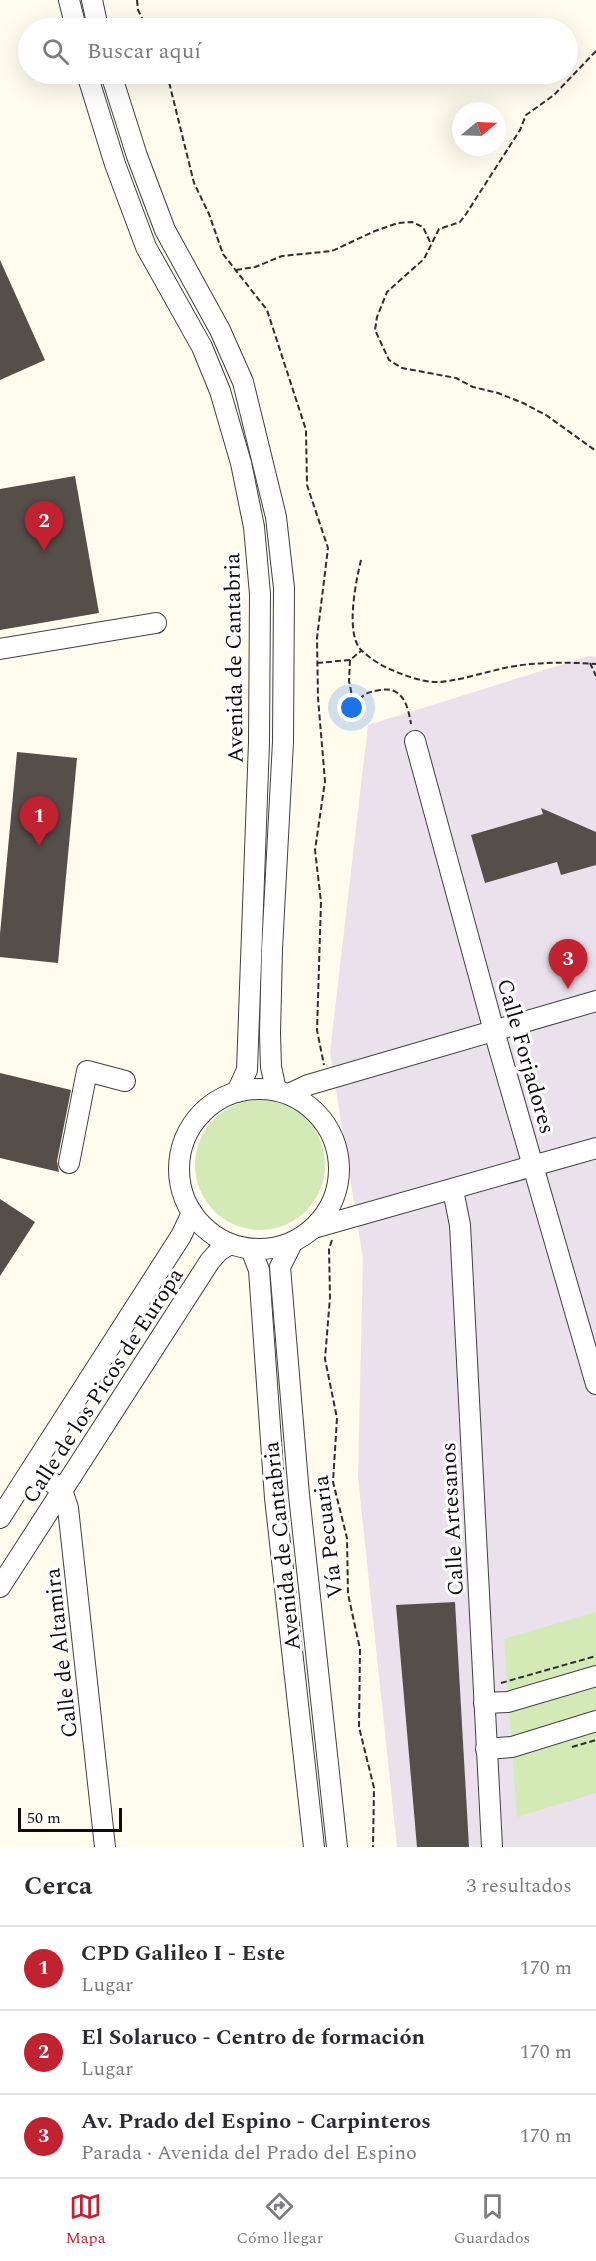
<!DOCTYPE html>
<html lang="es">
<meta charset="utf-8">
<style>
:root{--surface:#fff;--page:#f2f2f3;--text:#2b2b33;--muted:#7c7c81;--line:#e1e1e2;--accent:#c02230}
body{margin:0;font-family:Spectral,serif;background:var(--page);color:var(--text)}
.compass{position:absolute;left:452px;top:102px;width:54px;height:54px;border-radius:50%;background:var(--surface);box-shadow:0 6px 24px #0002;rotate:71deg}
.scale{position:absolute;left:18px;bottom:15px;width:104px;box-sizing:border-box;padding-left:6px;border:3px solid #0d0d0d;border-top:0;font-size:16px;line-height:21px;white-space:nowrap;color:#0d0d0d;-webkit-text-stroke:4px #fff;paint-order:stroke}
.you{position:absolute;left:352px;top:708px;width:21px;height:21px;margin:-15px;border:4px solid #fff;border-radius:50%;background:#1a73e8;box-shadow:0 0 0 9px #1a73e833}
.badge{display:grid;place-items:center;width:39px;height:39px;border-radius:50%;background:var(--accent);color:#fff;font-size:20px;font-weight:700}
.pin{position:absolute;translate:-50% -50px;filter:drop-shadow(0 2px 3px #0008)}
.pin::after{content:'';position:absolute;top:32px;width:21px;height:18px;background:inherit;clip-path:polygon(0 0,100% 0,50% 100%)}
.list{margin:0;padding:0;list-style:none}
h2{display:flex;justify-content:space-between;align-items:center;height:78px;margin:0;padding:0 24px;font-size:26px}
h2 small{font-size:20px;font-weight:400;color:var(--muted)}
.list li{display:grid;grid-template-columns:39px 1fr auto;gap:18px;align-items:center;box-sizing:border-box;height:84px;padding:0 24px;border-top:2px solid var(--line)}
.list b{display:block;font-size:22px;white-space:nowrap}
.list p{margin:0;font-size:20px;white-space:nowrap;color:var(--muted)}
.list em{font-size:20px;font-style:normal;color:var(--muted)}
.icon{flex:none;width:33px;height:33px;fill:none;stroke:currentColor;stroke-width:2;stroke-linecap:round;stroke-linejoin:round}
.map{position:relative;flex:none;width:596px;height:1847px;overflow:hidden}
.search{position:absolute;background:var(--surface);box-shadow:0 6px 24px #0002;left:18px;right:18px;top:18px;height:66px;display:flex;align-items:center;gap:15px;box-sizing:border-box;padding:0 21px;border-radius:33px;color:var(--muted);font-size:22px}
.sheet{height:330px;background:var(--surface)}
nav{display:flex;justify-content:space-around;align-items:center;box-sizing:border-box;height:84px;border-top:2px solid var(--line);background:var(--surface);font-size:16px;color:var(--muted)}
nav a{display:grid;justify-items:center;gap:3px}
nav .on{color:var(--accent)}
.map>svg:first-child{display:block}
.industrial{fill:#eae1ec}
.green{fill:#d3eab6}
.building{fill:#564e49}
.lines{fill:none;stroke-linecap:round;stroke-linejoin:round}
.minor-casing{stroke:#404040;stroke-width:22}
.path{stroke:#2f2f2f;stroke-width:2;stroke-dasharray:6 3;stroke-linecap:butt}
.minor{stroke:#fff;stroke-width:20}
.labels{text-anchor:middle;stroke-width:6;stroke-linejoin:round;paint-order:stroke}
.street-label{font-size:22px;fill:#0d0d0d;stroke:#fff}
</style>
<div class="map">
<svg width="596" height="1847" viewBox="0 0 596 1847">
<rect width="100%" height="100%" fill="#fffbed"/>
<polygon class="industrial" points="589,656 596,657 596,1847 397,1847 358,1477 363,1259 330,1052 368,725"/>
<g class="green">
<circle cx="260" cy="1165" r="65"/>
<polygon points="596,1612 596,1793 517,1817 504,1639"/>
</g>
<g class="building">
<polygon points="0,260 45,360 0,380"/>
<polygon points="75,476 99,613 0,630 0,489"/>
<polygon points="17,752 77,758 58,963 0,957 0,934"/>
<polygon points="541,808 596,832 596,865 561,875 557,862 485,883 471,835 543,814"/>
<polygon points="0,1073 71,1090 57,1161 59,1172 0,1158"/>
<polygon points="0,1199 35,1222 0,1276"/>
<polygon points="455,1602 469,1847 417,1847 396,1605"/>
</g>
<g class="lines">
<g class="minor-casing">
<g id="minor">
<polyline points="69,0 76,28"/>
<polyline points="92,0 98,28"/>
<polyline points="87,74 115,164 146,247 202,347 220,391 241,463 254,527 260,594 259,742 247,1070 237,1092"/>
<polyline points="111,74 137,156 165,230 220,330 243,382 276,517 284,588 283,742 272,949 270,1033 271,1067 276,1090"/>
<polyline points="0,649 156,623"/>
<polyline points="415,741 494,1031 596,1384"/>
<circle cx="259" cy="1169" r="80"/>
<polyline points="289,1094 308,1085 596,1001"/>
<polyline points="69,1163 87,1071 125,1081"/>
<polyline points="453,1190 460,1225 492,1847"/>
<polyline points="314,1228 596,1148"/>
<polyline points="292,1243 280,1267 299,1495 337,1847"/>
<polyline points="251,1249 259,1270 275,1498 314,1847"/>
<polyline points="33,1468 62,1490 68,1508 105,1847"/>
<polyline points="0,1518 181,1236 192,1213"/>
<polyline points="0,1587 210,1261 219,1251 230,1244"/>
<polyline points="484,1703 508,1702 596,1676"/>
<polyline points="486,1749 512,1747 596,1721"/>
</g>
</g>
<g class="path">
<polyline points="137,0 138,10 147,28"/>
<polyline points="596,51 554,95 526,115 520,130 466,214 460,222 439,229 424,259 387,292 377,317 375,330 389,360 402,368 456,378 473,387 498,393 523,403 546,415 596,451"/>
<polyline points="167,74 194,183 209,214 223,254 267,310 306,430 307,485 328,548 317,638 318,698 325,781 315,850 321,902 317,1030 324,1065"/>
<polyline points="236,270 255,267 282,256 332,251 375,231 398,223 412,222 423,227 431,244"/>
<path d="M361 560C356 581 345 633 361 650 369 658 382 666 392 670 406 676 422 682 437 682 455 682 489 671 509 667 538 662 566 662 596 664"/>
<path d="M350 660 349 681 352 696 359 700C366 692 370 692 380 690 403 686 408 706 411 724"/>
<polyline points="317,663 350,660 362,650"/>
<polyline points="590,663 596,676"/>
<polyline points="332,1240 329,1249 330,1297 325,1359 337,1418 333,1482 347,1538 348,1594 360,1649 359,1727 374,1788 373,1847"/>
<polyline points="501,1683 596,1656"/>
<polyline points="572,1747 596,1740"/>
</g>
<use href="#minor" class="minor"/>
</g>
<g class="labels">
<g class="street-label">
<text transform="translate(233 658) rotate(-91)" y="8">Avenida de Cantabria</text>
<text transform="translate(527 1056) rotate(74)" y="8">Calle Forjadores</text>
<text transform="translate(102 1385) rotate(-57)" y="8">Calle de los Picos de Europa</text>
<text transform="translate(451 1519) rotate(-93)" y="8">Calle Artesanos</text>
<text transform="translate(327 1537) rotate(-97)" y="8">Vía Pecuaria</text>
<text transform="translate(281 1546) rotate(-96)" y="8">Avenida de Cantabria</text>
<text transform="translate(60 1653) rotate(-96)" y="8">Calle de Altamira</text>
</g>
</g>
</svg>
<svg class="compass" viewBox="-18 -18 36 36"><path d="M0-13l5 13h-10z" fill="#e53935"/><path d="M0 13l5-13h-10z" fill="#7c7c81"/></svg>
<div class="scale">50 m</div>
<div class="you"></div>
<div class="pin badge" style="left:39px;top:846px">1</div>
<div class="pin badge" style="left:44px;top:551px">2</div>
<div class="pin badge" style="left:568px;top:989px">3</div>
<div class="search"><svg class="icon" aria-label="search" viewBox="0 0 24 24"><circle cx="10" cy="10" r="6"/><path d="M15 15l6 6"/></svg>Buscar aquí</div>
</div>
<section class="sheet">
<h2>Cerca<small>3 resultados</small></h2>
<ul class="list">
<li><span class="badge">1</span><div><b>CPD Galileo I - Este</b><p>Lugar</p></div><em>170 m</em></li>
<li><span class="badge">2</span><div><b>El Solaruco - Centro de formación</b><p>Lugar</p></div><em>170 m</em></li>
<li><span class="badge">3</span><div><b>Av. Prado del Espino - Carpinteros</b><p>Parada · Avenida del Prado del Espino</p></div><em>170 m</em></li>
</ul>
</section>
<nav>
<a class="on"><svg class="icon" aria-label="map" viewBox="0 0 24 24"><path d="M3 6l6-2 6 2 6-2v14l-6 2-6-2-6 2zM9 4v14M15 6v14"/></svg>Mapa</a>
<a><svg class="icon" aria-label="directions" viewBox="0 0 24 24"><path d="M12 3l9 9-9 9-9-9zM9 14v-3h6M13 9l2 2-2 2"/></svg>Cómo llegar</a>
<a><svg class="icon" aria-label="saved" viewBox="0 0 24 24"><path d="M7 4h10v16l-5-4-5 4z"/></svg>Guardados</a>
</nav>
